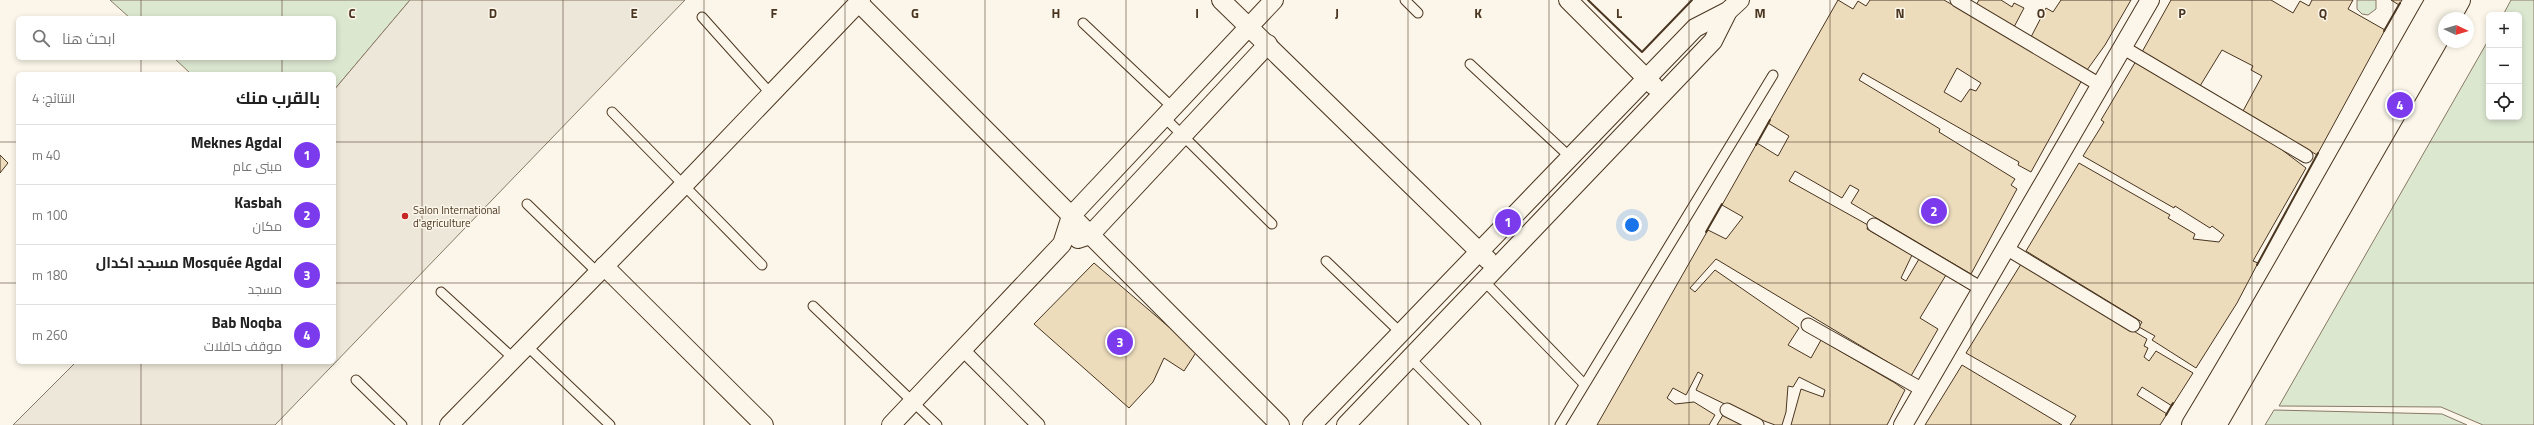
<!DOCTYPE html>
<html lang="ar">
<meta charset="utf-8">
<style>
:root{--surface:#fff;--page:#f6f6f6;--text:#222;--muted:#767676;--line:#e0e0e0;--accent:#7c3aed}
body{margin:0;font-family:"Titillium Web",Cairo,sans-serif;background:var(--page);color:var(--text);direction:rtl}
.controls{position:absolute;right:12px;top:12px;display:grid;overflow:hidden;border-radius:6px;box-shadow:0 2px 6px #0003}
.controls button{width:36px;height:36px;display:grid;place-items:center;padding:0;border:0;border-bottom:1px solid var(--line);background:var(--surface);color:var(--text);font:20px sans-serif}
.compass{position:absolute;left:2438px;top:12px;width:36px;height:36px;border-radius:50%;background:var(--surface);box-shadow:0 2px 6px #0003;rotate:94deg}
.you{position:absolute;left:1632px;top:225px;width:14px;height:14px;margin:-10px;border:3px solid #fff;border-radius:50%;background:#1a73e8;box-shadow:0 0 0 6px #1a73e833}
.badge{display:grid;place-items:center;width:26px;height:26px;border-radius:50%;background:var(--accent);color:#fff;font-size:13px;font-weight:700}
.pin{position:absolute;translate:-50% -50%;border:2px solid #fff;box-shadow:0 1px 4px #0006}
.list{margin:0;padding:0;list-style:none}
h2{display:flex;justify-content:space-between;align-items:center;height:52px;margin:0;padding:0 16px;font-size:17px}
h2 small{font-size:13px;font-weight:400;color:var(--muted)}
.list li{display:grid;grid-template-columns:26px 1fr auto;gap:12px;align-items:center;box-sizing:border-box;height:60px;padding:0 16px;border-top:1px solid var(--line)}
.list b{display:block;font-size:15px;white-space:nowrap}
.list p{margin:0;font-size:13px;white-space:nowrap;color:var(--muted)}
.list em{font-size:13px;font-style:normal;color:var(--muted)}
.icon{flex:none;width:22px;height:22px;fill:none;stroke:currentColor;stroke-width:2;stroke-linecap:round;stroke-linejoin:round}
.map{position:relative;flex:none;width:2534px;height:425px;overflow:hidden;direction:ltr}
.search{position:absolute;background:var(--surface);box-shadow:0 2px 6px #0003;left:16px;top:16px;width:320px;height:44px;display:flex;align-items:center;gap:10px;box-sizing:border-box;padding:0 14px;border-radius:6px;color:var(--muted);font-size:15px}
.panel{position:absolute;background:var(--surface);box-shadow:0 2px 6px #0003;left:16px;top:72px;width:320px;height:292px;border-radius:6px;direction:rtl}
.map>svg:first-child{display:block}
.green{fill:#dce7d0;stroke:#887966}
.parking{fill:#ede7d9;stroke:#887966}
.building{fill:#ecdcbc;stroke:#4a3520;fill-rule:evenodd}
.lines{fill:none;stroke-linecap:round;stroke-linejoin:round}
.service-casing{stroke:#4a3520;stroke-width:11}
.pedestrian-casing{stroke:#4a3520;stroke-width:15}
.minor-casing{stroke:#4a3520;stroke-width:20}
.secondary-casing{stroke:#4a3520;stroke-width:24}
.service{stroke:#fbf6e9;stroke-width:9}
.pedestrian{stroke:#fbf6e9;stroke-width:13}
.minor{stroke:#fbf6e9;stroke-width:18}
.secondary{stroke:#fbf6e9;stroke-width:22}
.wall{stroke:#4a3520;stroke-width:2}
.grid{fill:none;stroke:#4a3520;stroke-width:1;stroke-opacity:0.55}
.poi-dot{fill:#c62828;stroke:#fbf6e9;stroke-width:1.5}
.labels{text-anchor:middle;stroke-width:3;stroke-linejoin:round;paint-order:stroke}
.poi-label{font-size:11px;fill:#4a3520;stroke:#fbf6e9;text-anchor:start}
.grid-label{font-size:13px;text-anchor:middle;font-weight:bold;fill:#4a3520;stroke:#fbf6e9;stroke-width:3;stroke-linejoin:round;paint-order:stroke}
</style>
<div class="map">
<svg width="2534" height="425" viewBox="0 0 2534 425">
<rect width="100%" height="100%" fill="#fbf6e9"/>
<g class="green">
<polygon points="110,0 410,0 334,90 334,74 191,74 174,58 334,58 334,18 130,18"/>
<polygon points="2357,0 2376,0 2376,9 2368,15 2362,14 2357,9"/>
<polygon points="2511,0 2534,0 2534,425 2483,425 2441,407 2279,406 2489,39 2489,117 2519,117 2519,15 2503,15"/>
<polygon points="2274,410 2442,414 2467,425 2265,425"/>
</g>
<polygon class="parking" points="410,0 685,0 275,425 13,425 76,362 334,362 334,90"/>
<g class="building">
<path d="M1838 0 1853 9 1858 1 1866 6 1870 0H1944L2082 80 2031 172 2018 165 2019 162 1863 73 1859 80 1940 129 1939 132 2015 179 2011 185 2017 189 1971 274 1851 203 1859 190 1850 185 1842 198 1795 171 1789 181 1868 225 1867 229 1912 255 1901 278 1906 281 1919 259 1946 275 1920 318 1938 329 1911 376 1716 259 1690 288 1695 292 1715 270 1799 328 1788 345 1811 358 1821 340 1895 383 1905 390 1887 425H1791L1801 389 1823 397 1825 390 1799 377 1793 387 1788 386 1786 412 1782 425H1775L1743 413 1696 390 1703 375 1698 372 1686 395 1673 388 1667 398 1675 404 1694 402 1715 415 1709 425H1597L1708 230 1726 239 1743 217 1722 205 1757 143 1778 156 1789 136 1768 123ZM1957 68 1981 83 1976 91 1970 89 1961 102 1944 92Z"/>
<polygon points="1979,0 2001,0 2012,7 2014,3 2024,8 2014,27 1975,7"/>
<polygon points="2061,0 2131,0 2105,45 2087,70 2031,37 2046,8 2053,12"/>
<polygon points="2171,0 2271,0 2293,13 2300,1 2309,6 2312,0 2353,0 2348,9 2385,30 2317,155 2243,111 2262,76 2251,70 2253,66 2222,50 2200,86 2142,52"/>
<polygon points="2391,0 2402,0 2399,5"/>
<polygon points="2136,61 2265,137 2306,168 2253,261 2258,263 2237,303 2196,368 2152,340 2155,336 2139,327 2142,322 2026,251 2079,163 2170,215 2168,218 2195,234 2193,239 2219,242 2224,235 2212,226 2210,228 2175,206 2174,208 2083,156 2104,122 2101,120"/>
<polygon points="0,155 8,163 0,173"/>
<polygon points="1094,263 1197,351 1184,371 1164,358 1153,382 1129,408 1034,324"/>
<polygon points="2021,264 2147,339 2144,346 2148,348 2144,357 2149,361 2156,351 2193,373 2172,406 2142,387 2137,395 2167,414 2160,425 2070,425 2076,416 1966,353"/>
<polygon points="1962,365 2062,425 1925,425"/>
<polygon points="1723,415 1742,425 1717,425"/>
</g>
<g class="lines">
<g class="service-casing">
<g id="service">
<polyline points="1405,0 1418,13"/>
<polyline points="702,17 771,94"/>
<polyline points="1083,23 1172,107"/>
<polyline points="1470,64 1570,157"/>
<polyline points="612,112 762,265"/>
<polyline points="1164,117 1272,224"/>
<polyline points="527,204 597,272"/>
<polyline points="1326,261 1401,333"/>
<polyline points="1484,281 1584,384"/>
<polyline points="441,292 513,358"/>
<polyline points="813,306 937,425"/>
<polyline points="526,345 610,425"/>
<polyline points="1410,358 1476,425"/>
<polyline points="356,380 402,425"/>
<polyline points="1560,425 1773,75"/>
</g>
</g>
<g class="pedestrian-casing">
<g id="pedestrian">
<polyline points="1957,0 2100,85"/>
<polyline points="2122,47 2306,156"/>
<polyline points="1874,225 1982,289"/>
<polyline points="2006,248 2133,325"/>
<polyline points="1808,325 1923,390"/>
<polyline points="963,350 1038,425"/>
<polyline points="1727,410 1757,425"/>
</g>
</g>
<g class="minor-casing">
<g id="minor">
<polyline points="1221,0 1488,260"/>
<polyline points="1568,0 1654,86"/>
<polyline points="858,2 1280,425"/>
<polyline points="1078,239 1090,235 1268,44"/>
<polyline points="604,266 764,425"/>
<polyline points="449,425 684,185 861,0"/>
<polyline points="891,425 1062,244 1071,216 1274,0"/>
<polyline points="1312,425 1695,28 1728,11 1740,0"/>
<polyline points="1346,425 1713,41 1728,11"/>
<polyline points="1903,425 2150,0"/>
</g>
</g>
<g class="secondary-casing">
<g id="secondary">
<polyline points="2449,18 2459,0"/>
<path d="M2193 425C2278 285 2356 142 2437 0"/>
<polyline points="2215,425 2444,27"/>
</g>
</g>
<use href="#service" class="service"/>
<use href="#pedestrian" class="pedestrian"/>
<use href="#minor" class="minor"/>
<use href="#secondary" class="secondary"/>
<g class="wall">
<polyline points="1588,0 1642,52 1692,0"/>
<polyline points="2384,31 2400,3"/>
<polyline points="1756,145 1770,120"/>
<polyline points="1706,232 1722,204"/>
<polyline points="2257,265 2318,153"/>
<polyline points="2166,415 2173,403"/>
</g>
</g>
<path class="grid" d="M141 0V18M282 0V18M422 0V425M563 0V425M704 0V425M845 0V425M985 0V425M1126 0V425M1267 0V425M1408 0V425M1549 0V425M1689 0V425M1830 0V425M1971 0V425M2112 0V425M2252 0V425M2393 0V425M141 58V74M282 58V74M0 142H18M334 142H2534M0 283H18M334 283H2534M141 362V425M282 362V425"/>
<circle class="poi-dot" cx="405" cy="216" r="4"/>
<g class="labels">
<g class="poi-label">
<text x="413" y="214">Salon International<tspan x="413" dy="13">d'agriculture</tspan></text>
</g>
</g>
<g class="grid-label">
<text x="352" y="18">C</text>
<text x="493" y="18">D</text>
<text x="634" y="18">E</text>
<text x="774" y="18">F</text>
<text x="915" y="18">G</text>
<text x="1056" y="18">H</text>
<text x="1197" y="18">I</text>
<text x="1337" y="18">J</text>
<text x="1478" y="18">K</text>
<text x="1619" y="18">L</text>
<text x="1760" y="18">M</text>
<text x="1900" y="18">N</text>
<text x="2041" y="18">O</text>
<text x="2182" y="18">P</text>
<text x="2323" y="18">Q</text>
</g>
</svg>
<div class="controls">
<button>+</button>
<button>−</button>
<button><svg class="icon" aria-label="locate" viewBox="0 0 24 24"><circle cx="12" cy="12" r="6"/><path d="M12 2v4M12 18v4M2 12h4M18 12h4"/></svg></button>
</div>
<svg class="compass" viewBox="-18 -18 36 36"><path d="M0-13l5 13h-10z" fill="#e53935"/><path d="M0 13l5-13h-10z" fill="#767676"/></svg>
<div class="you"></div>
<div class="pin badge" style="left:1508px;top:222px">1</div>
<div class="pin badge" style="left:1934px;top:211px">2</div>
<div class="pin badge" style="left:1120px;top:342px">3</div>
<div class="pin badge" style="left:2400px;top:105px">4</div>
<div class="search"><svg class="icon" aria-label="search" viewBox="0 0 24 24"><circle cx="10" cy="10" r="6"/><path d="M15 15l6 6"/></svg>ابحث هنا</div>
<section class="panel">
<h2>بالقرب منك<small>النتائج: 4</small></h2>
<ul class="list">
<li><span class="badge">1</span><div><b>Meknes Agdal</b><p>مبنى عام</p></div><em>40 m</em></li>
<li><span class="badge">2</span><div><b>Kasbah</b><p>مكان</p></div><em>100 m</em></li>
<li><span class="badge">3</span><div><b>Mosquée Agdal مسجد اكدال</b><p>مسجد</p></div><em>180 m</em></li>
<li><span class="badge">4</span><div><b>Bab Noqba</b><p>موقف حافلات</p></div><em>260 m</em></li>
</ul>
</section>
</div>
